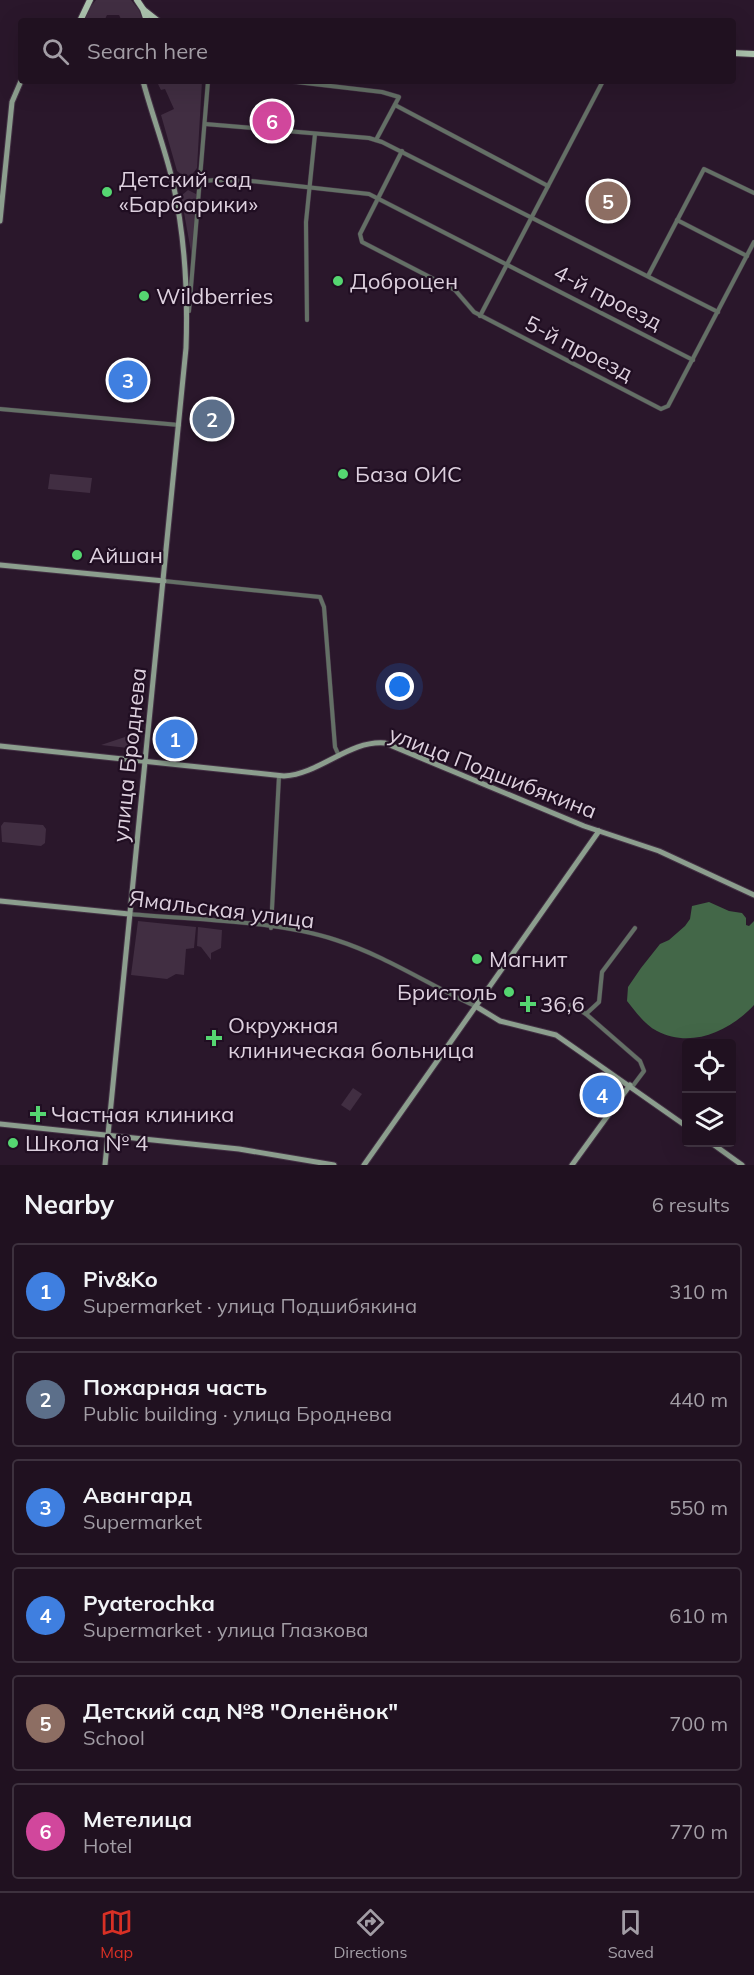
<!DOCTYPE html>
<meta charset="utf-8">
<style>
:root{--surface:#201120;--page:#2d1f2d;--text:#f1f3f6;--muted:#a29da5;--line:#3d313e;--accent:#d93025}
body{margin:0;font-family:Mulish,sans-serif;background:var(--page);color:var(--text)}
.controls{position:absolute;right:18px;bottom:18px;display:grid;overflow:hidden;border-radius:6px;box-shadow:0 6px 24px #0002}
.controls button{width:54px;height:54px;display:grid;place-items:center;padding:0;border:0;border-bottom:2px solid var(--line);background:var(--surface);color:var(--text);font:30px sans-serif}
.you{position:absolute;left:400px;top:687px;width:21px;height:21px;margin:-15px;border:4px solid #fff;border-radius:50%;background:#1a73e8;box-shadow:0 0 0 9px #1a73e833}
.badge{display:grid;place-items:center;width:39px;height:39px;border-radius:50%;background:var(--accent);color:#fff;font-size:20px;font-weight:700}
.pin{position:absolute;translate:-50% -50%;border:3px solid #fff;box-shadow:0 2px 6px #0006}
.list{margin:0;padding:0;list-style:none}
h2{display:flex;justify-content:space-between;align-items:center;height:78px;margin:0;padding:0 24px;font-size:26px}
h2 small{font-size:20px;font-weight:400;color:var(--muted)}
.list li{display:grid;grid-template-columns:39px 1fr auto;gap:18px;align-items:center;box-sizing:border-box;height:96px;margin:0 12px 12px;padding:0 12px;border:2px solid var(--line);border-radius:6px}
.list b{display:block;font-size:22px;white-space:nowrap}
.list p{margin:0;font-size:20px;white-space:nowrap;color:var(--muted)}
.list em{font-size:20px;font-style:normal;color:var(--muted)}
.icon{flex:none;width:33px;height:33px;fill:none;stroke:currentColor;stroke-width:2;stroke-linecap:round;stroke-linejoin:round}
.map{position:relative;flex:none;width:754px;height:1165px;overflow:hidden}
.search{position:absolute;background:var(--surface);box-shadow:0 6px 24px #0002;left:18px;right:18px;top:18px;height:66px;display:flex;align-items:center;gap:15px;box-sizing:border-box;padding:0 21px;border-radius:6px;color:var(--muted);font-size:22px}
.sheet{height:726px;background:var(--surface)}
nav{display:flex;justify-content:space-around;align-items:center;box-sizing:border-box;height:84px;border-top:2px solid var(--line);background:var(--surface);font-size:16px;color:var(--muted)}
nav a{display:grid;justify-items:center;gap:3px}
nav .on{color:var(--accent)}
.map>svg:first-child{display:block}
.green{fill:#412e42}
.water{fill:#436748}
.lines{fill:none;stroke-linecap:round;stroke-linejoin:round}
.street-casing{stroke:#433144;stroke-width:5}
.secondary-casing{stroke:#433144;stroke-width:7}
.primary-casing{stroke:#433144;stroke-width:8}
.street{stroke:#647066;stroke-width:4}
.secondary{stroke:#8c9e8e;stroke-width:5}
.primary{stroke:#abc2ad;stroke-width:6}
.poi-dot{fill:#55d671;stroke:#200e22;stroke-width:2}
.labels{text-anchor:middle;stroke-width:4.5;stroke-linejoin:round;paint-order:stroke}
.poi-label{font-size:22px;fill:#ddd0de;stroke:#200e22;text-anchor:start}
.street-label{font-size:22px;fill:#ddd0de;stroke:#200e22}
</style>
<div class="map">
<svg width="754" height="1165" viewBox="0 0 754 1165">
<rect width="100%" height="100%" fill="#2a172b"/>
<g class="green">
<polygon points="96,0 131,0 139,10 143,21 122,21 119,15 107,15 104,21 85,21 88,10"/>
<polygon points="165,81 202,81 197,168 191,176 182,175 177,171 161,115 174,109 165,89 161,90 158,84"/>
<polygon points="188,190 198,195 192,257 181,196"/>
<polygon points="50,474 92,478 90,493 48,489"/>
<polygon points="138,723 140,723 137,749 101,745 125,737"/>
<polygon points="4,822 43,825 46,829 45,843 41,846 2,842 1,826"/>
<polygon points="138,921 196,927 194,948 186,949 184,975 176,974 167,979 131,975"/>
<polygon points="198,927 222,930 221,948 211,953 211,960 201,947 197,946"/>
<polygon points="353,1088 362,1094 350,1111 341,1105"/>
</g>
<path class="water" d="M709 902 729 911 742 913 746 918V925L749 926 754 921V1005C730 1031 691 1049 657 1031 645 1025 635 1011 627 1001L628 987 641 968 660 944 669 940 685 926 690 919 692 906Z"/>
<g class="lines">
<g class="street-casing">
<g id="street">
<polyline points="288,81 382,92 399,97 376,140"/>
<polyline points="395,105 548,186"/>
<polyline points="205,124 369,138 382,142 718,312"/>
<polyline points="402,151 360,234 362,242 455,290 474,312 661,409 668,406 754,242"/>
<polyline points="173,184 215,180 251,181 369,194 693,360"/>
<polyline points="677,220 747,256"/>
<polyline points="648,276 704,169 754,193"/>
<polyline points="189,311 208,81"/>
<polyline points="480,316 603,81"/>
<polyline points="307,320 306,222 315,134"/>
<polyline points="0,409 179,425"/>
<polyline points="164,581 320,597 324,607 335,747 339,756"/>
<path d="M130 914C194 920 275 920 336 940 386 956 429 985 477 1007"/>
<polyline points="271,928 279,776"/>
<polyline points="571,1005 586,1014 640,1061 644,1071 632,1087"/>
<polyline points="586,1014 599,1002 602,972 635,928"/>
</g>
</g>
<g class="secondary-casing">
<g id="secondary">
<polyline points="0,221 12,102 21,81"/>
<polyline points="0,565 164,581"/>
<path d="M0 746 284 776C320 774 349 740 385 743L584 826 659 851 754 895"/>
<polyline points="0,901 129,914"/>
<polyline points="477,1007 500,1021 556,1035 686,1126"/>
<polyline points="0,1124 239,1149 334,1165"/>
<polyline points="710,1142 742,1165"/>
<path d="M105 1165 186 348C188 292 185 237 173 183 165 148 152 115 143 81"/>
<polyline points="364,1165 599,831"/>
<polyline points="572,1165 630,1085"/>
</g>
</g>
<g class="primary-casing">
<g id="primary">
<polyline points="137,0 143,9 147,21"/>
<polyline points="144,10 158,21"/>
<polyline points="80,21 90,0"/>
<polyline points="733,53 754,54"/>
</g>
</g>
<use href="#street" class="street"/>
<use href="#secondary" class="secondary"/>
<use href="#primary" class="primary"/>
</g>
<g class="poi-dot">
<circle cx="107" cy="192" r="6"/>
<circle cx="338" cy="281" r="6"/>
<circle cx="144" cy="296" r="6"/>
<circle cx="343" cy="474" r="6"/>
<circle cx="77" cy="555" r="6"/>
<circle cx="477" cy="959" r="6"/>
<circle cx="509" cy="992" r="6"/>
<path d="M525 995h6v6h6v6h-6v6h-6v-6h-6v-6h6z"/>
<path d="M211 1029h6v6h6v6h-6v6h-6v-6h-6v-6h6z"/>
<path d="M35 1105h6v6h6v6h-6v6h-6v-6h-6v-6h6z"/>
<circle cx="13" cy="1143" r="6"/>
</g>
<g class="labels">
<g class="poi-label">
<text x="119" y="187">Детский сад<tspan x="119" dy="25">«Барбарики»</tspan></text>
<text x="350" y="289">Доброцен</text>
<text x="156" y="304">Wildberries</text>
<text x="355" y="482">База ОИС</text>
<text x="89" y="563">Айшан</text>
<text x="489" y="967">Магнит</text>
<text x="497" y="1000" text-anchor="end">Бристоль</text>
<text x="540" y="1012">36,6</text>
<text x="228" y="1033">Окружная<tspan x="228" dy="25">клиническая больница</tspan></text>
<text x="51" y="1122">Частная клиника</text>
<text x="25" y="1151">Школа № 4</text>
</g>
<g class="street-label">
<text transform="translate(608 297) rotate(27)" y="8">4-й проезд</text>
<text transform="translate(579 348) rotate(27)" y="8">5-й проезд</text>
<text transform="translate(129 755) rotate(-84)" y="8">улица Броднева</text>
<text transform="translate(493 772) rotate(21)" y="8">улица Подшибякина</text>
<text transform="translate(222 909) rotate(7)" y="8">Ямальская улица</text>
</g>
</g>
</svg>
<div class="controls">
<button><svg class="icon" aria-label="locate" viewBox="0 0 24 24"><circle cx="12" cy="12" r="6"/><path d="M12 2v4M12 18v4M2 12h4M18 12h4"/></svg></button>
<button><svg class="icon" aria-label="layers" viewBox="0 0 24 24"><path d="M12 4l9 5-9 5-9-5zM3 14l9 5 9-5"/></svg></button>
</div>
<div class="you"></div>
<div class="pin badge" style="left:175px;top:739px;background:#3f7fe0">1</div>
<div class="pin badge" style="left:212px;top:419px;background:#5c6f8a">2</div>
<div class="pin badge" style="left:128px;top:380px;background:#3f7fe0">3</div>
<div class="pin badge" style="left:602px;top:1095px;background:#3f7fe0">4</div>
<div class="pin badge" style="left:608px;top:201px;background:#8d6e63">5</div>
<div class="pin badge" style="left:272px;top:121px;background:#d1479c">6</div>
<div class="search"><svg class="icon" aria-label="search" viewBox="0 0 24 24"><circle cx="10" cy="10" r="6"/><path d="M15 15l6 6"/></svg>Search here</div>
</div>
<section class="sheet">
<h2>Nearby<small>6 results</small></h2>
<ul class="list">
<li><span class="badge" style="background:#3f7fe0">1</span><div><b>Piv&amp;Ko</b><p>Supermarket · улица Подшибякина</p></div><em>310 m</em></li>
<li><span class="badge" style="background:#5c6f8a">2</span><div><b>Пожарная часть</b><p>Public building · улица Броднева</p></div><em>440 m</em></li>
<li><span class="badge" style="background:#3f7fe0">3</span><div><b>Авангард</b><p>Supermarket</p></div><em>550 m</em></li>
<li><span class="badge" style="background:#3f7fe0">4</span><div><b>Pyaterochka</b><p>Supermarket · улица Глазкова</p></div><em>610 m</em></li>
<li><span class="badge" style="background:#8d6e63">5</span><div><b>Детский сад №8 &quot;Оленёнок&quot;</b><p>School</p></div><em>700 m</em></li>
<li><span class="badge" style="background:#d1479c">6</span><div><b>Метелица</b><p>Hotel</p></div><em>770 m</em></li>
</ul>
</section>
<nav>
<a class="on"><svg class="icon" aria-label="map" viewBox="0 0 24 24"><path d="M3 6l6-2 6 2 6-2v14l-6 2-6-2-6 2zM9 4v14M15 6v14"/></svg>Map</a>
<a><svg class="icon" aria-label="directions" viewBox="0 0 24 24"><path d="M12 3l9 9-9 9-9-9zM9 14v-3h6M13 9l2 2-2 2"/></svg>Directions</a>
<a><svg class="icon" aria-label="saved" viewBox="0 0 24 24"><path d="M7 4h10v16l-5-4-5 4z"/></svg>Saved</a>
</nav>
